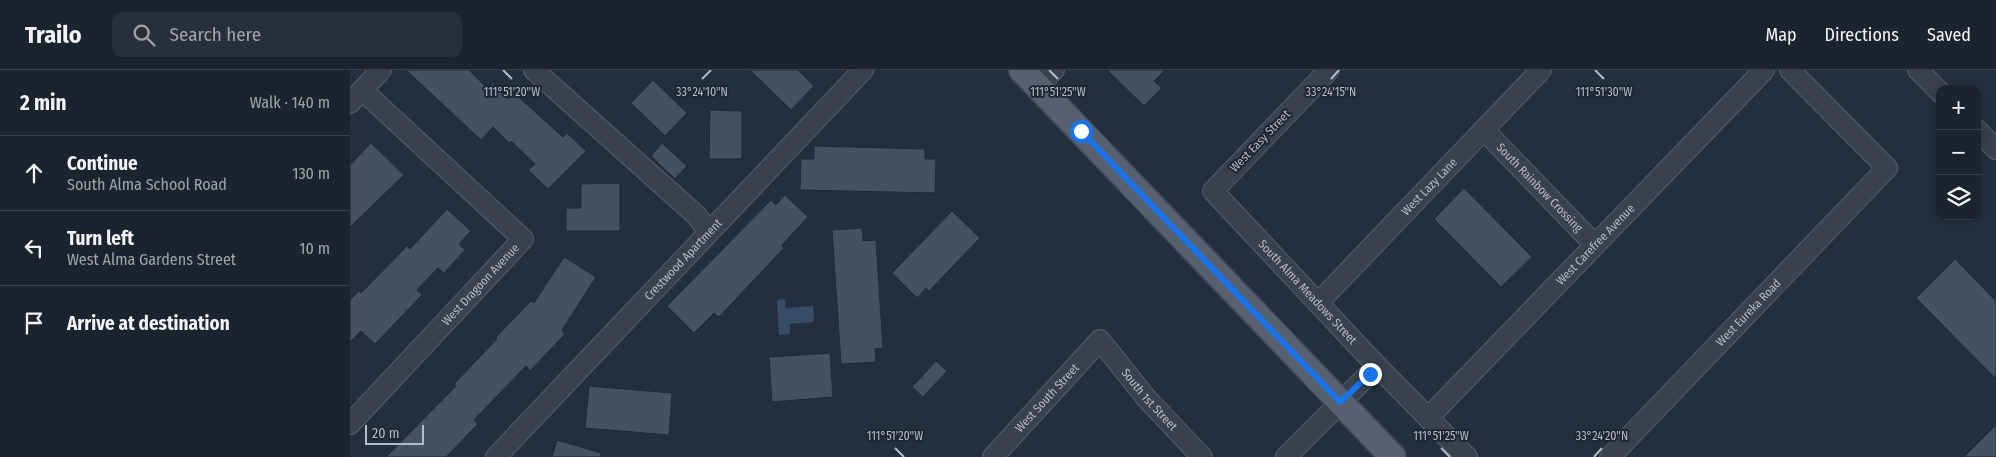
<!DOCTYPE html>
<meta charset="utf-8">
<style>
:root{--surface:#1b232e;--page:#282f3a;--text:#f1f3f6;--muted:#a0a4aa;--line:#39404a}
body{margin:0;font-family:"Fira Sans Condensed",sans-serif;background:var(--page);color:var(--text)}
.controls{position:absolute;right:15px;top:15px;display:grid;overflow:hidden;border-radius:10px;box-shadow:0 2px 12px #0003}
.controls button{width:45px;height:45px;display:grid;place-items:center;padding:0;border:0;border-bottom:1px solid var(--line);background:var(--surface);color:var(--text);font:25px sans-serif}
.scale{position:absolute;left:15px;bottom:12px;width:59px;box-sizing:border-box;padding-left:5px;border:2px solid #b4bcc9;border-top:0;font-size:14px;line-height:18px;white-space:nowrap;color:#b4bcc9;-webkit-text-stroke:4px #1d2633;paint-order:stroke}
.stop{position:absolute;width:15px;height:15px;margin:-11px;border:4px solid #1a73e8;border-radius:50%;background:#fff}
.stop.end{background:#1a73e8;border-color:#fff;box-shadow:0 1px 5px #0008}
.list{margin:0;padding:0;list-style:none}
h2{display:flex;justify-content:space-between;align-items:center;height:65px;margin:0;padding:0 20px;font-size:21px}
h2 small{font-size:16px;font-weight:400;color:var(--muted)}
.list li{display:grid;grid-template-columns:32px 1fr auto;gap:15px;align-items:center;box-sizing:border-box;height:75px;padding:0 20px;border-top:1px solid var(--line)}
.list b{display:block;font-size:19px;white-space:nowrap}
.list p{margin:0;font-size:16px;white-space:nowrap;color:var(--muted)}
.list em{font-size:16px;font-style:normal;color:var(--muted)}
.icon{flex:none;width:28px;height:28px;fill:none;stroke:currentColor;stroke-width:2;stroke-linecap:round;stroke-linejoin:round}
.map{position:relative;flex:none;width:1646px;height:387px;overflow:hidden}
header{display:flex;align-items:center;gap:30px;box-sizing:border-box;height:70px;padding:0 25px;background:var(--surface);border-bottom:1px solid var(--line)}
header strong{font-size:24px}
nav{display:flex;gap:28px;margin-inline-start:auto;font-size:18px}
.search{width:350px;height:45px;background:var(--page);display:flex;align-items:center;gap:12px;box-sizing:border-box;padding:0 18px;border-radius:10px;color:var(--muted);font-size:19px}
main{display:flex}
aside{flex:1;background:var(--surface)}
.map>svg:first-child{display:block}
.water{fill:#394c67}
.building{fill:#455162;stroke:#1f2835}
.lines{fill:none;stroke-linecap:round;stroke-linejoin:round}
.minor-casing{stroke:#565f6c;stroke-width:22}
.major-casing{stroke:#414a57;stroke-width:28}
.minor{stroke:#38414e;stroke-width:20}
.major{stroke:#56606e;stroke-width:25}
.route{stroke:#1a73e8;stroke-width:6}
.ticks{fill:none;stroke:#b4bcc9;stroke-width:2}
.labels{text-anchor:middle;stroke-width:4;stroke-linejoin:round;paint-order:stroke}
.street-label{font-size:12px;fill:#b4bcc9;stroke:#1d2633}
.ticks-label{font-size:12px;text-anchor:middle;fill:#b4bcc9;stroke:#1d2633;stroke-width:4;stroke-linejoin:round;paint-order:stroke}
</style>
<header>
<strong>Trailo</strong>
<div class="search"><svg class="icon" aria-label="search" viewBox="0 0 24 24"><circle cx="10" cy="10" r="6"/><path d="M15 15l6 6"/></svg>Search here</div>
<nav><a>Map</a><a>Directions</a><a>Saved</a></nav>
</header>
<main>
<aside>
<h2>2 min<small>Walk · 140 m</small></h2>
<ul class="list">
<li><svg class="icon" aria-label="ahead" viewBox="0 0 24 24"><path d="M12 20V5M6 11l6-6 6 6"/></svg><div><b>Continue</b><p>South Alma School Road</p></div><em>130 m</em></li>
<li><svg class="icon" aria-label="left" viewBox="0 0 24 24"><path d="M17 20v-9H6M10 6l-5 5 5 5"/></svg><div><b>Turn left</b><p>West Alma Gardens Street</p></div><em>10 m</em></li>
<li><svg class="icon" aria-label="arrive" viewBox="0 0 24 24"><path d="M6 21V4h12l-3 4 3 4H6"/></svg><div><b>Arrive at destination</b></div></li>
</ul>
</aside>
<div class="map">
<svg width="1646" height="387" viewBox="0 0 1646 387">
<rect width="100%" height="100%" fill="#242f3e"/>
<polygon class="water" points="435,229 436,238 463,236 464,252 440,254 440,264 429,265 427,230"/>
<g class="building">
<polygon points="56,0 119,0 137,18 142,13 158,29 164,23 213,67 217,63 236,81 198,119 178,100 185,94 161,71 159,73 143,57 131,70"/>
<polygon points="400,0 448,0 464,16 441,40"/>
<polygon points="757,0 815,0 804,11 812,18 794,36"/>
<polygon points="303,10 337,43 315,66 281,33"/>
<polygon points="360,40 392,41 392,89 359,89"/>
<polygon points="21,73 54,105 0,157 0,95"/>
<polygon points="312,73 337,96 325,109 301,86"/>
<polygon points="464,76 575,79 575,89 586,89 585,123 450,120 451,89 464,89"/>
<polygon points="270,113 270,161 216,161 216,138 231,138 231,114"/>
<polygon points="1114,118 1182,187 1151,217 1084,149"/>
<polygon points="435,125 458,147 432,175 434,178 369,247 364,243 344,263 317,236 421,130 426,135"/>
<polygon points="97,139 121,161 109,174 115,180 94,203 88,198 67,220 72,225 25,274 11,261 0,272 0,230 9,221 11,223 57,176 60,179"/>
<polygon points="602,141 630,168 579,221 576,218 567,228 542,203"/>
<polygon points="512,158 513,171 526,170 533,278 525,279 526,292 491,294 482,160"/>
<polygon points="214,187 246,207 212,260 215,264 180,301 176,296 124,350 128,354 96,387 36,387 106,316 104,314 147,269 146,267 181,231 184,233"/>
<polygon points="1605,189 1646,231 1646,309 1566,228"/>
<polygon points="480,283 483,327 422,332 419,287"/>
<polygon points="586,291 597,301 573,327 562,317"/>
<polygon points="239,316 322,323 319,365 235,358"/>
<polygon points="1646,355 1646,387 1614,387"/>
<polygon points="207,370 251,383 251,387 202,387"/>
</g>
<g class="lines">
<g class="minor-casing">
<g id="minor">
<polyline points="184,0 347,146 358,161"/>
<path id="s1" d="M979 0 863 121 1027 296 1117 387"/>
<polyline points="1568,0 1590,22"/>
<polyline points="688,16 704,0"/>
<polyline points="0,33 31,0"/>
<path id="s2" d="M1134 60 1245 175"/>
<polyline points="1627,60 1646,79"/>
<path id="s3" d="M968 233 1191 0"/>
<path id="s4" d="M1078 348 1414 0"/>
<path id="s5" d="M0 354 173 169 12 20"/>
<path id="s6" d="M146 387 513 0"/>
<path id="s7" d="M643 387 750 270 797 329 852 387"/>
<polyline points="936,387 1027,296"/>
<path id="s8" d="M1260 387 1537 98 1440 0"/>
</g>
</g>
<g class="major-casing">
<polyline id="major" points="672,0 1043,387"/>
</g>
<use href="#minor" class="minor"/>
<use href="#major" class="major"/>
</g>
<g class="lines">
<polyline class="route" points="731,61 990,332 1020,304"/>
</g>
<path class="ticks" d="M153 0 162 9M699 0 708 9M1245 0 1254 9M352 9 361 0M981 9 989 0M545 378 554 387M1091 378 1100 387M1244 387 1252 378"/>
<g class="labels">
<g class="street-label">
<text transform="translate(910 71) rotate(-46)" y="4">West Easy Street</text>
<text dy="4" stroke="none"><textPath href="#s3" startOffset="161">West Lazy Lane</textPath></text>
<text dy="4" stroke="none"><textPath href="#s2" startOffset="80">South Rainbow Crossing</textPath></text>
<text dy="4" stroke="none"><textPath href="#s4" startOffset="241">West Carefree Avenue</textPath></text>
<text dy="4" stroke="none"><textPath href="#s6" startOffset="272">Crestwood Apartment</textPath></text>
<text dy="4" stroke="none"><textPath href="#s5" startOffset="191">West Dragoon Avenue</textPath></text>
<text dy="4" stroke="none"><textPath href="#s1" startOffset="306">South Alma Meadows Street</textPath></text>
<text dy="4" stroke="none"><textPath href="#s8" startOffset="200">West Eureka Road</textPath></text>
<text dy="4" stroke="none"><textPath href="#s7" startOffset="80">West South Street</textPath></text>
<text dy="4" stroke="none"><textPath href="#s7" startOffset="236">South 1st Street</textPath></text>
</g>
</g>
<g class="ticks-label">
<text x="162" y="26">111°51'20"W</text>
<text x="708" y="26">111°51'25"W</text>
<text x="1254" y="26">111°51'30"W</text>
<text x="352" y="26">33°24'10"N</text>
<text x="981" y="26">33°24'15"N</text>
<text x="1252" y="370">33°24'20"N</text>
<text x="545" y="370">111°51'20"W</text>
<text x="1091" y="370">111°51'25"W</text>
</g>
</svg>
<div class="controls">
<button>+</button>
<button>−</button>
<button><svg class="icon" aria-label="layers" viewBox="0 0 24 24"><path d="M12 4l9 5-9 5-9-5zM3 14l9 5 9-5"/></svg></button>
</div>
<div class="scale">20 m</div>
<div class="stop" style="left:731px;top:61px"></div>
<div class="stop end" style="left:1020px;top:304px"></div>
</div>
</main>
